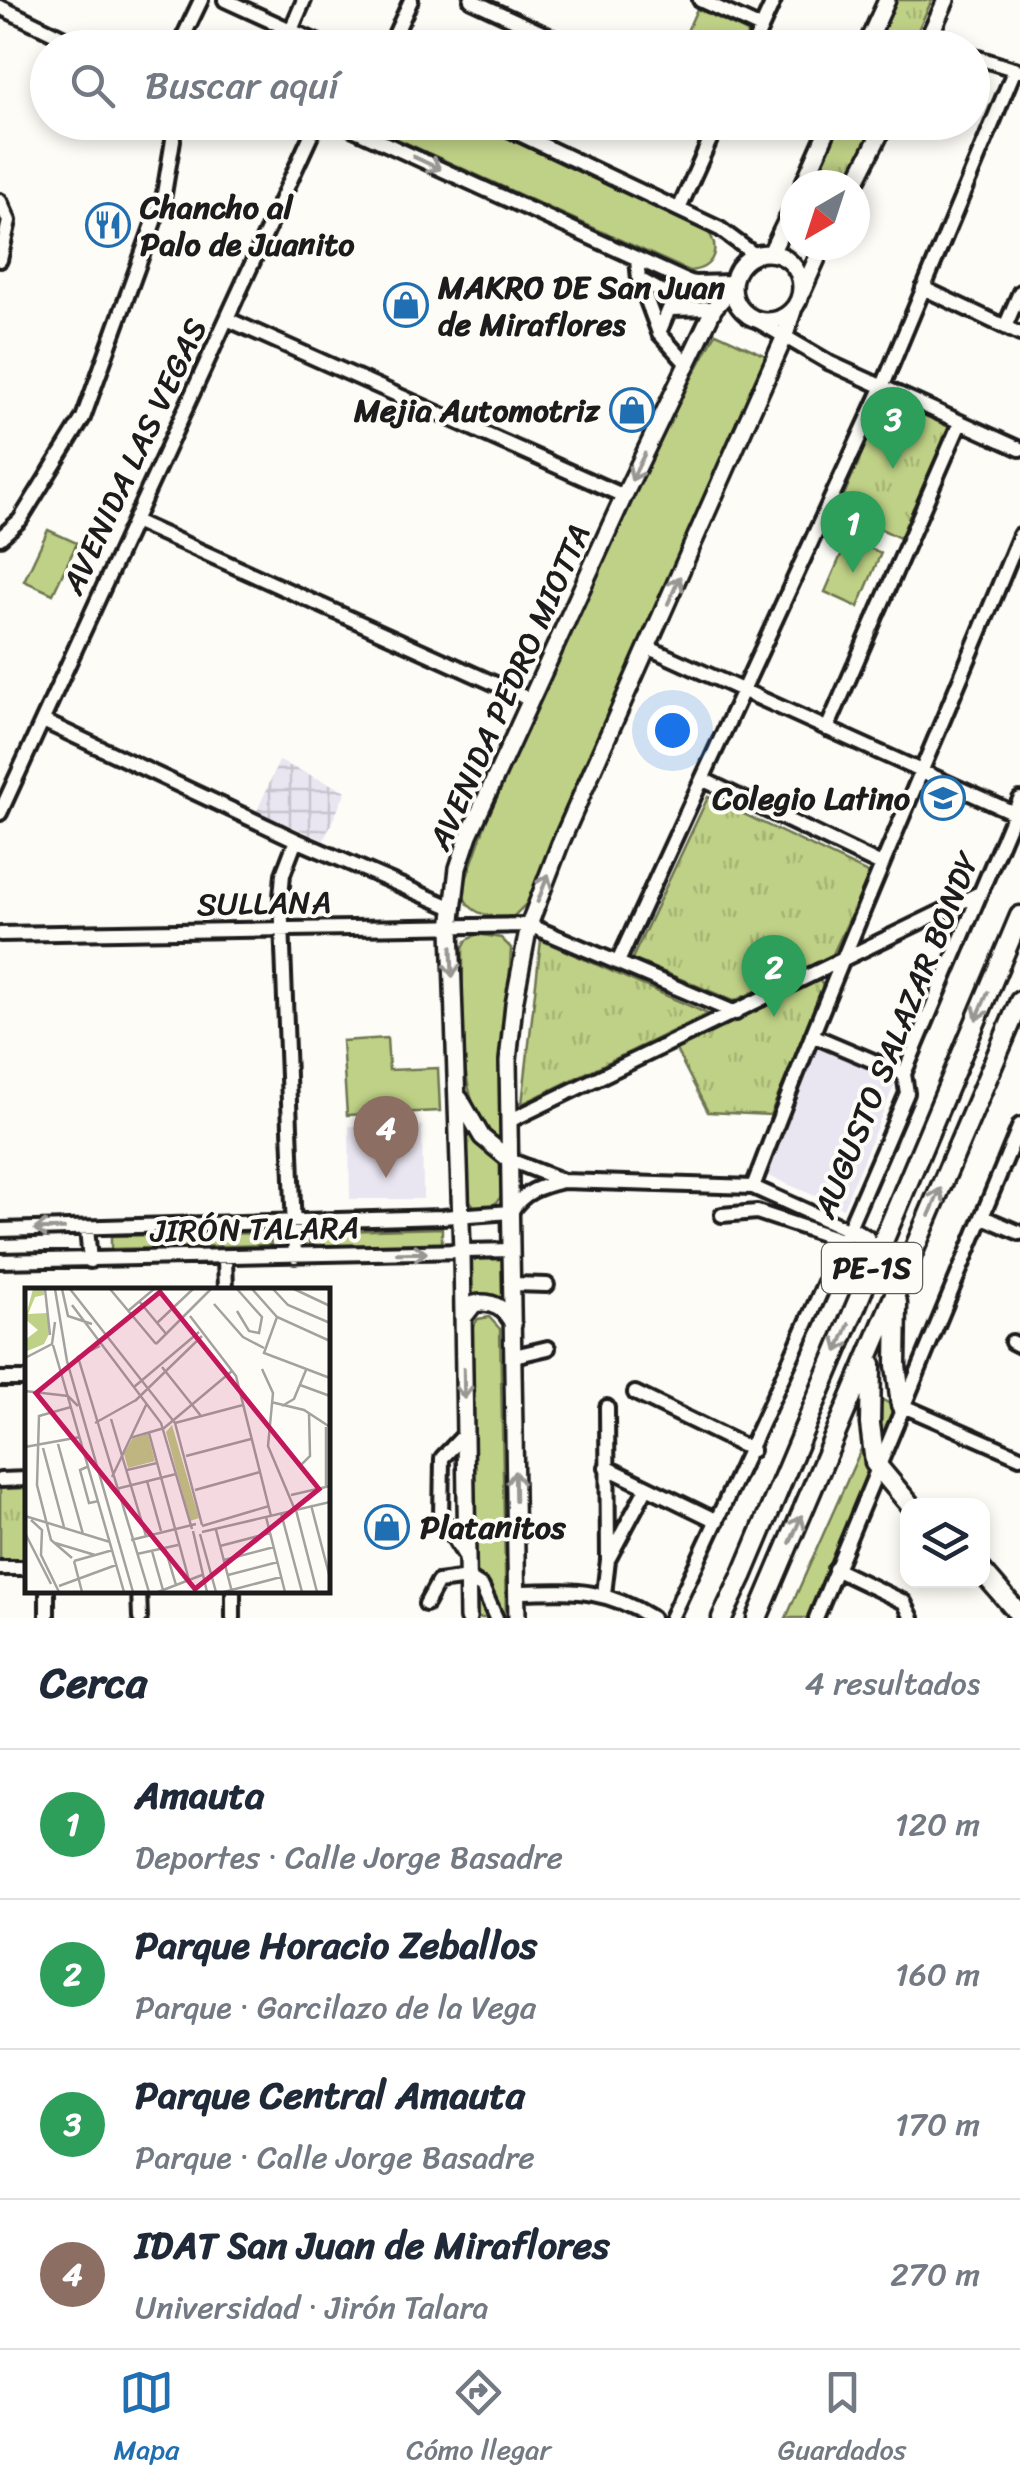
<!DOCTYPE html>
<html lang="es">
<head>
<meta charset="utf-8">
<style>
	:root { --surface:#fff; --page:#f2f2f3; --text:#1f2937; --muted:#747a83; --line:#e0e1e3; --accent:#1f6fb2 }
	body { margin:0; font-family:Sriracha,sans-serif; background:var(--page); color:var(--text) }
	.controls { position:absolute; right:30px; bottom:30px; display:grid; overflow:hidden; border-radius:20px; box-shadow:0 5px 15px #0003 }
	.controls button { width:90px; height:90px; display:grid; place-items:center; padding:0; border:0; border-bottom:2px solid var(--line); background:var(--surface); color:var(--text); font:50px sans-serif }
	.compass { position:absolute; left:780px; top:170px; width:90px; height:90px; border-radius:50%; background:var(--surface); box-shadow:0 5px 15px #0003; rotate:219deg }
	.you { position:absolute; left:672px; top:730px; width:35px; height:35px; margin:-25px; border:8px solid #fff; border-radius:50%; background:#1a73e8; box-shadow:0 0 0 15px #1a73e833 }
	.badge { display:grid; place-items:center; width:65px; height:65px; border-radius:50%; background:var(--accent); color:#fff; font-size:32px; font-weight:700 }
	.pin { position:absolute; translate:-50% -82px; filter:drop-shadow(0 2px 5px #0008) }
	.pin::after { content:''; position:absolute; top:52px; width:35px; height:30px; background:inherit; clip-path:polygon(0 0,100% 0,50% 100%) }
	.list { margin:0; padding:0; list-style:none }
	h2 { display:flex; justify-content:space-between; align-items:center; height:130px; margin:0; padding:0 40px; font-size:42px }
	h2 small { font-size:32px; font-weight:400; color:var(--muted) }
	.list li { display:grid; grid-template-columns:65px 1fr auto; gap:30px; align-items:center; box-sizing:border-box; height:150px; padding:0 40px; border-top:2px solid var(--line) }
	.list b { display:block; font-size:38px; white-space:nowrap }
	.list p { margin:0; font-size:32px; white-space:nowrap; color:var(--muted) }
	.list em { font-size:32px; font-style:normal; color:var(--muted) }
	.icon { flex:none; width:55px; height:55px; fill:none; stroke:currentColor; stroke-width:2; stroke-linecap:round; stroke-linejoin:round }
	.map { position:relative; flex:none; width:1020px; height:1618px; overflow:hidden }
	.search { position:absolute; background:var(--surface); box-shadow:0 5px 15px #0003; left:30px; right:30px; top:30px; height:110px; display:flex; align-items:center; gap:25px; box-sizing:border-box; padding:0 35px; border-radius:55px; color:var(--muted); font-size:38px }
	.sheet { height:730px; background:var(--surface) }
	nav { display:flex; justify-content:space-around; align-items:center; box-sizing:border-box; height:140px; border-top:2px solid var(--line); background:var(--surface); font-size:28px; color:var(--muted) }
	nav a { display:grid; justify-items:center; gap:5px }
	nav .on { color:var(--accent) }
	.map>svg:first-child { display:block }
</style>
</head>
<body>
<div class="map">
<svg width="1020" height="1618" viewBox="0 0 1020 1618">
	<defs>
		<pattern id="industrial-grid" width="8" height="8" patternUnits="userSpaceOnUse" patternTransform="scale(2.5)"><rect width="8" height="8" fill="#e9e5f1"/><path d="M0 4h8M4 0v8" fill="none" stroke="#c7c4ce"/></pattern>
		<pattern id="park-tufts" width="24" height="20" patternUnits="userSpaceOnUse" patternTransform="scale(2.5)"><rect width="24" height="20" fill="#bfd186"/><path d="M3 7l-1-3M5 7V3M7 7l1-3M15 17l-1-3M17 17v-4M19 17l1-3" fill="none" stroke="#a4b373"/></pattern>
	</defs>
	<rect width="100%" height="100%" fill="#fdfcf7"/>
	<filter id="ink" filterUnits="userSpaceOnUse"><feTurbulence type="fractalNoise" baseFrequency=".01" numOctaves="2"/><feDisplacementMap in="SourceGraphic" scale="20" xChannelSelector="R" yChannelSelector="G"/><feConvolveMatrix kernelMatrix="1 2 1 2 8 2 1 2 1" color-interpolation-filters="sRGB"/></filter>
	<g filter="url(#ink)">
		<!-- built -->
		<path fill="#e9e5f1" d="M817,1048L896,1081L843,1208L764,1174Z
			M349,1126H422L423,1199H350Z"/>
		<!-- industrial -->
		<path fill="url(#industrial-grid)" d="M279,761L346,791L324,840L257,811Z"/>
		<!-- grass -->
		<path fill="#bfd186" stroke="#6e7651" stroke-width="2.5" d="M362,123H474L706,229C722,248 714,269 689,271Z
			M716,333L771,358L562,817L531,899L514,916C492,918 468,916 462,891L491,808L532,711L643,469Z
			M48,530L77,543L53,594L24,581Z
			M848,539L881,553L858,607L825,592Z
			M477,934L501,938L511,948L501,1139C451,1115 464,997 463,949L466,941Z
			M387,1038L389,1070L438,1068L440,1111L347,1115L342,1041Z
			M466,1129L482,1149L503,1165L505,1192L492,1207L474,1206L467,1197Z
			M442,1228V1243L309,1247V1232Z
			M270,1233L271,1245L111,1249V1236Z
			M469,1256H505V1307L471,1303Z
			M489,1317L500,1329L506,1618H477L471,1329L478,1319Z
			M883,1400L895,1407L809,1618H786Z"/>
		<!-- park -->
		<path fill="url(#park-tufts)" stroke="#6e7651" stroke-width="2.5" d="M897,0H932L910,47H875Z
			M697,9L748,32L742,47H680Z
			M841,123H876L848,185H813Z
			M885,399H890L949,427L900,538L838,509Z
			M708,797L870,874L832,956L734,1001L632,959Z
			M541,940L708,1014L522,1104Z
			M818,978L824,987L770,1115L708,1112L675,1048Z
			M0,1484H27V1561L0,1562Z"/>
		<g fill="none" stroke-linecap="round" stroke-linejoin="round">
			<!-- minor casing -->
			<g stroke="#1c1c1c" stroke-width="20">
				<path id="minor" d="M225,0L330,48
					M471,0L575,48
					M700,0L761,28
					M0,7L85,48
					M291,30L304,0
					M927,41L947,48
					M178,48L201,0
					M389,48L411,0
					M752,48L774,0
					M972,56L1020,71
					M338,122L684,280L694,283L733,282
					M494,122L720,229L755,255
					M0,201L9,221L0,260
					M679,209L718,122
					M637,260L639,279L659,333L687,364
					M639,279L664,293L684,280
					M923,288L1020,334
					M227,319L624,496
					M758,321L830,363L1020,449
					M1005,327L1020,292
					M659,333L669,309L714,308
					M134,521L531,700
					M0,538L20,520L83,418L164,194L173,140L171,122
					M649,648L1014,813
					M43,721L296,840L451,907
					M827,729L960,423
					M702,779L881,865
					M0,813L317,122
					M0,934L529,925L736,1013
					M618,962L882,388L1015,69
					M812,1035L904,1074
					M509,1121L980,893
					M510,1160L561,1180
					M753,1187C836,967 931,752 1020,535
					M722,1215L757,1212L844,1241
					M983,1217L1020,1233
					M87,1228L90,1261
					M0,1230L442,1217L511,1212C522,1192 541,1186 563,1181L753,1187L849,1230
					M295,1256L281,897L283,874L296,840
					M225,1258L226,1290
					M0,1261L512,1250
					M513,1284L547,1285
					M1012,1342L1020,1346
					M514,1356L548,1348
					M0,1379H28
					M635,1393L752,1450
					M901,1405L1020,1457
					M465,1434L442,1458L441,1517L468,1561
					M606,1467L717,1521
					M0,1480L28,1479
					M609,1558L647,1487
					M0,1568H28
					M835,1569L904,1602L912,1618
					M47,1590V1618
					M139,1590L140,1618
					M233,1590V1618
					M517,1592C572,1591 603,1587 652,1618
					M604,1594L608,1560L607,1407
					M426,1604L438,1582L468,1578L482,1587L496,1618
					M671,1618C753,1444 832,1270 907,1093L904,1074L1020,799
					M816,1618L1020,1125"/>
			</g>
			<!-- major casing -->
			<g stroke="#1c1c1c" stroke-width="22">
				<path id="major" d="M865,48L887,0
					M924,48L946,0
					M803,185L831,122
					M854,185L886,122
					M733 287a34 34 0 1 1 68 0a34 34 0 1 1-68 0Z
					M771,253L795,203
					M802,292L823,245
					M460,1099L482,1137L510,1160
					M463,1318L474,1304C492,1300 507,1309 513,1325
					M468,1618L462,1252L451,928L458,868L469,835L624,496L714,308L732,288
					M517,1618L508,1061L514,1004L529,925L560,844L784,338L793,311"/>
			</g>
			<!-- highway casing -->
			<g stroke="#1c1c1c" stroke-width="25">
				<path id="highway" d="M849,1230L865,1239L874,1264
					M897,1303L896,1365L901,1405
					M871,1365L870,1424L875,1463L911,1506
					M982,1571L1020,1615
					M722,1618L743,1574L1020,916
					M757,1618L1020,1001"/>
			</g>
			<!-- minor -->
			<use href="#minor" stroke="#fdfcf7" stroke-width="12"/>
			<!-- major -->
			<use href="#major" stroke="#fdfcf7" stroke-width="15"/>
			<!-- highway -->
			<use href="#highway" stroke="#fdfcf7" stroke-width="18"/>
		</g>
		<!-- one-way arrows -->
		<defs><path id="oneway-shaft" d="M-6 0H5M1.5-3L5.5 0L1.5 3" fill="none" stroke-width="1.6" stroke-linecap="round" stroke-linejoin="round" transform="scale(2.5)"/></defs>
		<g stroke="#989794">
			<use href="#oneway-shaft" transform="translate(427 163) rotate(25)"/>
			<use href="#oneway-shaft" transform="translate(638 467) rotate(116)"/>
			<use href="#oneway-shaft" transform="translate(674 590) rotate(-66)"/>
			<use href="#oneway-shaft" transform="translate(543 888) rotate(-69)"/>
			<use href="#oneway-shaft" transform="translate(452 962) rotate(88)"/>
			<use href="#oneway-shaft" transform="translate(982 1006) rotate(113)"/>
			<use href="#oneway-shaft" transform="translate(935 1202) rotate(-67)"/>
			<use href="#oneway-shaft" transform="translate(49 1229) rotate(179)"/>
			<use href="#oneway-shaft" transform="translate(412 1253) rotate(-1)"/>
			<use href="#oneway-shaft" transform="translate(843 1338) rotate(113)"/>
			<use href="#oneway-shaft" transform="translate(464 1384) rotate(89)"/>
			<use href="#oneway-shaft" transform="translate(515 1486) rotate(-91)"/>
			<use href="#oneway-shaft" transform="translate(796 1529) rotate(-67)"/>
		</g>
	</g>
	<!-- icons -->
	<defs>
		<g id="restaurant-ring" transform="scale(2.25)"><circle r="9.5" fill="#fdfcf7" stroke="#1f6fb2" stroke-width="1.5"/><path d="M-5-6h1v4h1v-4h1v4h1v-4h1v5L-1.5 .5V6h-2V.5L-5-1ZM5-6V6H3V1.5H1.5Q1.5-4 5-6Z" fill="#1f6fb2"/></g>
		<g id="shop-ring" transform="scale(2.25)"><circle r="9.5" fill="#fdfcf7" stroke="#1f6fb2" stroke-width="1.5"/><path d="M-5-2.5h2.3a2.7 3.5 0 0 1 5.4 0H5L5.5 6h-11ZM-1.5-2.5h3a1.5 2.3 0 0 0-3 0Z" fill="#1f6fb2"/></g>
		<g id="university-ring" transform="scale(2.25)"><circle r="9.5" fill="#fdfcf7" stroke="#1f6fb2" stroke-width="1.5"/><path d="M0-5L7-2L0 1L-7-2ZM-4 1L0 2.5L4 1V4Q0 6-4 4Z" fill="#1f6fb2"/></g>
	</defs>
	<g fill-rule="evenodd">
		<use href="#restaurant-ring" x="108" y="225"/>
		<use href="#shop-ring" x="406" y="305"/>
		<use href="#shop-ring" x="632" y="410"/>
		<use href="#university-ring" x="943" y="798"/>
		<use href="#shop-ring" x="387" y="1527"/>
	</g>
	<g text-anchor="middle" stroke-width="8" stroke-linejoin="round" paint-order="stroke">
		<!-- shield labels -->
		<rect fill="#fdfcf7" stroke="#605f5e" stroke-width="2.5" x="822" y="1243" width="100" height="50" rx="8"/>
		<g font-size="30" font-weight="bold" fill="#1c1c1c">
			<text x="872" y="1278">PE-1S</text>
		</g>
		<!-- poi labels -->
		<g font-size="32" font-weight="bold" fill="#1c1c1c" stroke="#fdfcf7" text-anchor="start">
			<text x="140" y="218">Chancho al<tspan x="140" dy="37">Palo de Juanito</tspan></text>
			<text x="438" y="298">MAKRO DE San Juan<tspan x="438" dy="37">de Miraflores</tspan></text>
			<text x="600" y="421" text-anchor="end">Mejia Automotriz</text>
			<text x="910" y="809" text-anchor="end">Colegio Latino</text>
			<text x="420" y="1538">Platanitos</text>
		</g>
		<!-- street labels -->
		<g font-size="32" fill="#1c1c1c" stroke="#fdfcf7">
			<text transform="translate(134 456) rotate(-65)" y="11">AVENIDA LAS VEGAS</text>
			<text transform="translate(509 687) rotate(-66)" y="11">AVENIDA PEDRO MIOTTA</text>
			<text transform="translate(264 903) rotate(-1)" y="11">SULLANA</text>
			<text transform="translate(896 1035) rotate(-68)" y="11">AUGUSTO SALAZAR BONDY</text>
			<text transform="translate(255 1229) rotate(-1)" y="11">JIRÓN TALARA</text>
		</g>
	</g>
	<!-- overview -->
	<g transform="translate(25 1288)">
		<rect width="305" height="305" fill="#fdfcf7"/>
		<path d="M147,137L174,230L165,233L141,144Z" fill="#bfd186"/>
		<path d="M8,1H19V7L10,9L3,26L22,25L24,46L19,56L0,64V52L13,42L0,31ZM123,146L130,173L103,180L99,166L107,151Z" fill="#bfd186"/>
		<path fill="none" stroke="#a3a29f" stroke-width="2.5" d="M20,1L25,47M30,1L42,73L108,304M37,1L43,28L67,36M45,1L150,135L177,237M85,1L131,56M212,1L237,29L234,45L224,43L212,23M227,1L252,29L305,53M248,1L263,17L305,35M269,1L305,18M114,13L142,47M189,16L218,49L239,60M47,17L136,135L167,241M103,23L129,1M165,28L211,88L246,228M252,29L239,65L305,90M132,35L168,1M131,56L186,1M28,57L99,304M75,58L53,69L124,304M0,70L27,56L30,34M137,79L176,128M237,81L248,105L243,158L270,222M275,97L305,108M109,99L174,44M0,103L43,108L53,118M110,113L177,48M246,114L279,122L305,139M257,118L269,111L281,82M46,119L14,128L12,197L26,252L47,270M86,131L121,248M70,135L111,112M150,135L218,117M124,145L164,292M105,150L139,140L207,83M33,156L58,246M0,159L55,149M18,160L39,239M161,168L226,151M268,169L276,177L285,168L284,125M64,178L55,182L64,215L74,213M102,182L132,175M87,189L122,115M122,193L136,243M301,198V139M91,201L151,186M170,202L235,184M266,207L305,198M286,217L305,290M271,222L292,304M256,225L277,304M0,228L85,254M241,229L260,304M6,232L17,242L16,267L34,304M177,238L244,218M191,242L207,304M168,243L182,304M177,244L305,214M0,245L26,296M175,246L191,304M106,252L171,236M30,255L70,267M195,258L245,245M140,260L151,297M127,263L138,302M112,266L153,257M199,272L249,259M49,273L88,262M49,273L57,304M203,287L253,274M34,298L91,277M133,304L177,287M199,304L256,289"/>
		<path fill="#c2185b" fill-opacity="0.15" stroke="#c2185b" stroke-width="5" d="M135,4L294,201L170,301L11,105Z"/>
		<rect width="305" height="305" fill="none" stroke="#1c1c1c" stroke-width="5"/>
	</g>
</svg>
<div class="controls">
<button><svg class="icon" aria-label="layers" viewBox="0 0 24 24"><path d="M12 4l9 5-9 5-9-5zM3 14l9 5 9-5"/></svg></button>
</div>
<svg class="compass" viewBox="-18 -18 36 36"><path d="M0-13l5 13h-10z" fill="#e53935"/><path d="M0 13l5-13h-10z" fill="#747a83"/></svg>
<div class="you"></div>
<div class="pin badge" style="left:853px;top:573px;background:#2e9e5b">1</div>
<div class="pin badge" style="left:774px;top:1017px;background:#2e9e5b">2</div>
<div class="pin badge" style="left:893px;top:469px;background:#2e9e5b">3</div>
<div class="pin badge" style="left:386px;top:1178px;background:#8d6e63">4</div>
<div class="search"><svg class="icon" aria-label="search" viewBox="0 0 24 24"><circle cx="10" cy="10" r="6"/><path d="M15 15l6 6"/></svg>Buscar aquí</div>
</div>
<section class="sheet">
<h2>Cerca<small>4 resultados</small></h2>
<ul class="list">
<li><span class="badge" style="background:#2e9e5b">1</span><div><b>Amauta</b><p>Deportes · Calle Jorge Basadre</p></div><em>120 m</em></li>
<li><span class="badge" style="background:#2e9e5b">2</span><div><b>Parque Horacio Zeballos</b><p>Parque · Garcilazo de la Vega</p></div><em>160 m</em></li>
<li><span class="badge" style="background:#2e9e5b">3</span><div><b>Parque Central Amauta</b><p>Parque · Calle Jorge Basadre</p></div><em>170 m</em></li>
<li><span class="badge" style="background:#8d6e63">4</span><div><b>IDAT San Juan de Miraflores</b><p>Universidad · Jirón Talara</p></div><em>270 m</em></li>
</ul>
</section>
<nav>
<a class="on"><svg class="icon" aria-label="map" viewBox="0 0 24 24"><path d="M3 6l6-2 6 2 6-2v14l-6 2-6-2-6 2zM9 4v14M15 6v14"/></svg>Mapa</a>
<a><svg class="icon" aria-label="directions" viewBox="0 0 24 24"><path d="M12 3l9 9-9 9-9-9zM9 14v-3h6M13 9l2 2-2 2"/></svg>Cómo llegar</a>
<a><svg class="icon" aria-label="saved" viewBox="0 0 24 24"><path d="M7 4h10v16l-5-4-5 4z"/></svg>Guardados</a>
</nav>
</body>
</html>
